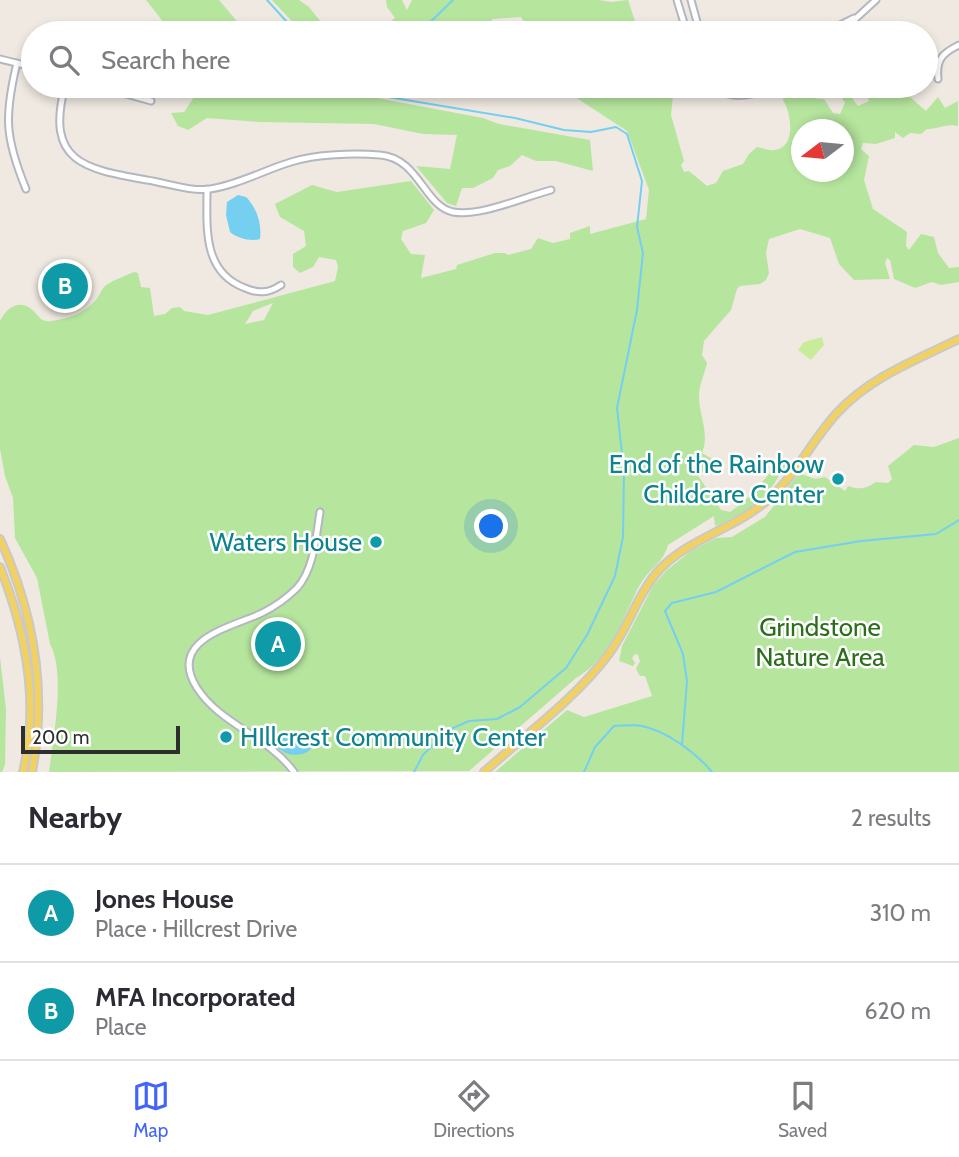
<!DOCTYPE html>
<html lang="en">
<head>
<meta charset="utf-8">
<style>
	:root { --surface:#fff; --page:#f7f7f7; --text:#2b2b33; --muted:#7c7c81; --line:#e1e1e2; --accent:#4264fb }
	body { margin:0; font-family:Cabin,sans-serif; background:var(--page); color:var(--text) }
	.compass { position:absolute; left:791px; top:119px; width:63px; height:63px; border-radius:50%; background:var(--surface); box-shadow:0 4px 10px #0003; rotate:254deg }
	.scale { position:absolute; left:21px; bottom:18px; width:159px; box-sizing:border-box; padding-left:7px; border:4px solid #2e2e2e; border-top:0; font-size:19px; line-height:24px; white-space:nowrap; color:#2e2e2e; -webkit-text-stroke:5px #fff; paint-order:stroke }
	.you { position:absolute; left:492px; top:527px; width:24px; height:24px; margin:-18px; border:5px solid #fff; border-radius:50%; background:#1a73e8; box-shadow:0 0 0 10px #1a73e833 }
	.badge { display:grid; place-items:center; width:46px; height:46px; border-radius:50%; background:var(--accent); color:#fff; font-size:23px; font-weight:700 }
	.pin { position:absolute; translate:-50% -50%; border:4px solid #fff; box-shadow:0 2px 7px #0006 }
	.list { margin:0; padding:0; list-style:none }
	h2 { display:flex; justify-content:space-between; align-items:center; height:91px; margin:0; padding:0 28px; font-size:30px }
	h2 small { font-size:23px; font-weight:400; color:var(--muted) }
	.list li { display:grid; grid-template-columns:46px 1fr auto; gap:21px; align-items:center; box-sizing:border-box; height:98px; padding:0 28px; border-top:2px solid var(--line) }
	.list b { display:block; font-size:26px; white-space:nowrap }
	.list p { margin:0; font-size:23px; white-space:nowrap; color:var(--muted) }
	.list em { font-size:23px; font-style:normal; color:var(--muted) }
	.icon { flex:none; width:38px; height:38px; fill:none; stroke:currentColor; stroke-width:2; stroke-linecap:round; stroke-linejoin:round }
	.map { position:relative; flex:none; width:959px; height:772px; overflow:hidden }
	.search { position:absolute; background:var(--surface); box-shadow:0 4px 10px #0003; left:21px; right:21px; top:21px; height:77px; display:flex; align-items:center; gap:18px; box-sizing:border-box; padding:0 24px; border-radius:38px; color:var(--muted); font-size:26px }
	.sheet { height:287px; background:var(--surface) }
	nav { display:flex; justify-content:space-around; align-items:center; box-sizing:border-box; height:98px; border-top:2px solid var(--line); background:var(--surface); font-size:19px; color:var(--muted) }
	nav a { display:grid; justify-items:center; gap:4px }
	nav .on { color:var(--accent) }
	.map>svg:first-child { display:block }
</style>
</head>
<body>
<div class="map">
<svg width="959" height="772" viewBox="0 0 959 772">
	<rect width="100%" height="100%" fill="#efe9e1"/>
	<!-- green -->
	<path fill="#b6e59e" fill-rule="evenodd" d="M146,0H219L247,33H172Z
		M272,0H299L309,7L325,27L341,33H303Z
		M386,0H402L407,10L412,0H599L611,2L628,0L639,33H531L521,17L493,19L485,28H473L470,33H362L372,25L385,26L395,18L387,7Z
		M160,86H323L345,92L483,118L499,124L590,140L593,171L556,161H536L522,155L510,166L498,170L493,178L473,188H462L456,206L447,203L416,166L450,169L457,135L423,134L374,124L259,122L207,118L188,130L178,126L171,113L184,112L196,94L189,86L171,90Z
		M540,86H674L671,115L684,161L681,165L684,172L689,171L707,186L716,183L723,171L743,164L749,154L757,147C762,148 770,151 775,150C797,147 791,112 783,100L784,86H801C806,97 812,99 824,99L833,113L840,114L845,103L842,98L845,88L853,93V100L858,106L869,101L865,92L868,86H910L902,90L926,111L938,97L945,108L958,101V126C946,123 938,129 927,129L921,134L910,133L903,138L895,132V138L876,144L863,143L861,149L869,156L864,180L873,209L907,232L906,246L909,250L921,234L934,237L938,253L949,268L959,267V282L941,285L932,282L915,288L894,279L890,260L887,258L885,263L890,279L854,280L839,264L830,238L800,229L769,239L766,253L769,273L766,280L760,284L740,286L737,289L731,310L704,341L702,355L707,363C705,373 699,385 699,396C699,415 710,434 702,453L714,460L712,470L708,475L698,469L697,474L721,510L730,512C752,497 767,477 782,456L788,462L768,493L747,510L719,525L715,526L714,516L668,545C664,561 652,567 643,580C637,588 633,600 628,609C617,635 601,664 576,678L469,771L49,772C53,739 66,673 50,644L37,578L15,538L13,498L5,476L0,449V321C5,310 17,299 30,308C38,313 39,323 51,321C68,319 83,314 95,301C100,295 102,287 108,284C116,279 125,276 134,272L138,273L141,287L150,288L154,316L165,314L172,308L180,307L184,311L208,315L335,281L338,267L336,260L319,257L313,267L300,273L293,267V254L306,246L304,231L280,217L275,204L312,185L337,192L411,181L434,210L426,223L403,231L401,239L411,254L425,255L421,278L456,269L457,265L495,253H505L508,255L531,249L538,238L553,243L570,239V233L590,226V234L646,219L649,190L627,131L566,91L560,93L541,88ZM802,130H844V172H802ZM273,303L264,320L245,324L253,311Z
		M959,438V772H495L567,710L584,717L652,696L645,676H640L636,669L640,661L638,655L635,654L632,658L635,663L633,666L619,661L622,646L653,586L666,571L691,551L716,538L732,537L765,517L799,473L815,479L825,477L845,491L848,486C859,490 866,489 876,482L888,483L892,479L888,466L914,445L934,447Z
		M0,657L6,709L5,765L2,772H0Z"/>
	<!-- pitch -->
	<path fill="#c9ec9a" d="M822,337L824,345L811,360L798,350L804,342Z"/>
	<!-- water -->
	<path fill="#75cff0" d="M238,195L246,197C257,208 262,224 260,239C251,242 237,238 230,232L226,215L227,202Z
		M272,730L285,738L310,735L314,739C315,752 301,757 288,754C281,751 274,745 268,740L267,735Z"/>
	<g fill="none" stroke-linecap="round" stroke-linejoin="round">
		<!-- stream -->
		<path stroke="#75cff0" stroke-width="2" d="M267,0L297,33
			M419,33L453,0
			M342,86L352,91L515,118L564,130L591,132L616,127L627,134L642,181L637,227L643,253L637,310L617,408L624,472L623,537L615,576L587,635L566,668L520,707L497,719L469,721L446,731L423,755L414,772
			M376,94L380,86
			M682,745L687,681L683,654L665,611L672,603L716,592L795,552L861,541L936,534L959,520
			M584,772L595,747L614,726C623,726 634,724 642,726C667,731 696,753 712,772"/>
		<!-- minor casing -->
		<g stroke="#b4b7c1" stroke-width="9">
			<path id="minor" d="M677,0L687,33
				M691,0L700,33
				M824,33L854,18
				M840,33L876,0
				M0,59L33,67
				M17,63C4,116 5,138 26,189
				M938,79C936,60 942,53 959,45
				M65,86C45,162 84,169 147,180C167,183 191,192 210,189C238,185 264,170 291,162C316,154 354,153 380,155C419,158 424,206 453,212C480,217 524,197 551,190
				M98,86L151,101
				M710,86C729,99 750,98 769,86
				M207,189C207,227 202,272 245,288C259,294 269,293 281,285
				M294,772C268,736 221,725 197,688C166,639 233,627 262,613C274,607 287,598 297,588C314,569 316,537 320,512"/>
		</g>
		<!-- major casing -->
		<g stroke="#c9c9c9" stroke-width="10">
			<path id="major" d="M0,539C34,613 47,692 32,772
				M0,567C26,632 40,702 23,772
				M484,772C524,736 576,698 608,655C628,629 637,594 660,569C691,537 738,528 771,497C797,473 813,439 837,413C870,377 916,360 959,339"/>
		</g>
		<!-- minor -->
		<use href="#minor" stroke="#fff" stroke-width="5"/>
		<!-- major -->
		<use href="#major" stroke="#f2d163" stroke-width="6"/>
	</g>
	<!-- markers -->
	<g fill="#0f9aa8" stroke="#fff" stroke-width="2.5">
		<circle cx="838" cy="479" r="7"/>
		<circle cx="376" cy="542" r="7"/>
		<circle cx="226" cy="737" r="7"/>
	</g>
	<g text-anchor="middle" stroke-width="5" stroke-linejoin="round" paint-order="stroke">
		<!-- culture labels -->
		<g font-size="26" fill="#0d838f" stroke="#fff" text-anchor="end">
			<text x="824" y="473">End of the Rainbow<tspan x="824" dy="30">Childcare Center</tspan></text>
			<text x="362" y="551">Waters House</text>
			<text x="240" y="746" text-anchor="start">HIllcrest Community Center</text>
		</g>
		<!-- park labels -->
		<g font-size="26" fill="#2c6e1b" stroke="#fff">
			<text x="820" y="636">Grindstone<tspan x="820" dy="30">Nature Area</tspan></text>
		</g>
	</g>
</svg>
<svg class="compass" viewBox="-18 -18 36 36"><path d="M0-13l5 13h-10z" fill="#e53935"/><path d="M0 13l5-13h-10z" fill="#7c7c81"/></svg>
<div class="scale">200 m</div>
<div class="you"></div>
<div class="pin badge" style="left:278px;top:644px;background:#0f9aa8">A</div>
<div class="pin badge" style="left:65px;top:286px;background:#0f9aa8">B</div>
<div class="search"><svg class="icon" aria-label="search" viewBox="0 0 24 24"><circle cx="10" cy="10" r="6"/><path d="M15 15l6 6"/></svg>Search here</div>
</div>
<section class="sheet">
<h2>Nearby<small>2 results</small></h2>
<ul class="list">
<li><span class="badge" style="background:#0f9aa8">A</span><div><b>Jones House</b><p>Place · Hillcrest Drive</p></div><em>310 m</em></li>
<li><span class="badge" style="background:#0f9aa8">B</span><div><b>MFA Incorporated</b><p>Place</p></div><em>620 m</em></li>
</ul>
</section>
<nav>
<a class="on"><svg class="icon" aria-label="map" viewBox="0 0 24 24"><path d="M3 6l6-2 6 2 6-2v14l-6 2-6-2-6 2zM9 4v14M15 6v14"/></svg>Map</a>
<a><svg class="icon" aria-label="directions" viewBox="0 0 24 24"><path d="M12 3l9 9-9 9-9-9zM9 14v-3h6M13 9l2 2-2 2"/></svg>Directions</a>
<a><svg class="icon" aria-label="saved" viewBox="0 0 24 24"><path d="M7 4h10v16l-5-4-5 4z"/></svg>Saved</a>
</nav>
</body>
</html>
